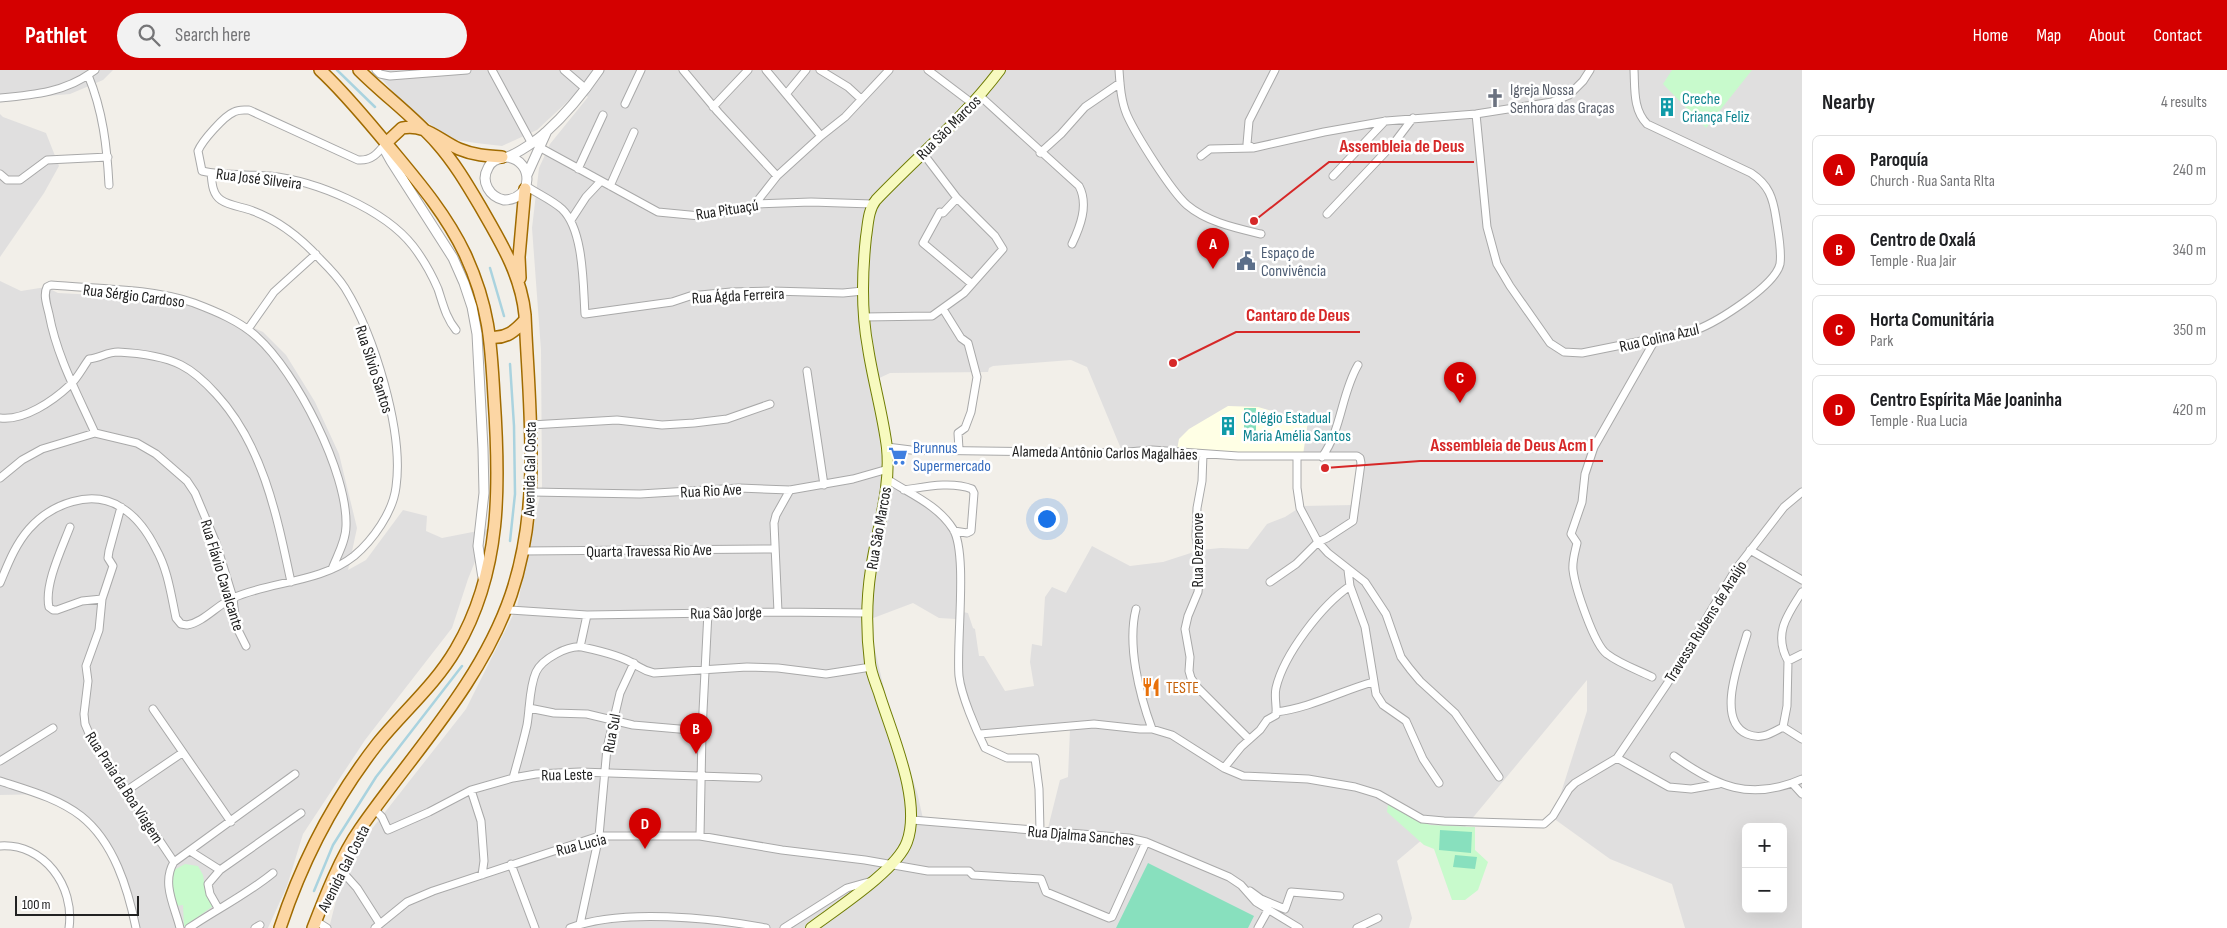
<!DOCTYPE html>
<html lang="en">
<head>
<meta charset="utf-8">
<style>
	:root { --surface:#fff; --page:#f2f2f2; --text:#202124; --muted:#757577; --line:#e0e0e0; --accent:#d40000 }
	body { margin:0; font-family:"Sofia Sans Condensed",sans-serif; background:var(--page); color:var(--text) }
	.controls { position:absolute; right:15px; bottom:15px; display:grid; overflow:hidden; border-radius:8px; box-shadow:0 5px 20px #0002 }
	.controls button { width:45px; height:45px; display:grid; place-items:center; padding:0; border:0; border-bottom:1px solid var(--line); background:var(--surface); color:var(--text); font:25px sans-serif }
	.scale { position:absolute; left:15px; bottom:12px; width:124px; box-sizing:border-box; padding-left:5px; border:2px solid #222; border-top:0; font-size:14px; line-height:18px; white-space:nowrap; color:#222; -webkit-text-stroke:4px #fff; paint-order:stroke }
	.you { position:absolute; left:1046px; top:448px; width:18px; height:18px; margin:-12px; border:4px solid #fff; border-radius:50%; background:#1a73e8; box-shadow:0 0 0 8px #1a73e833 }
	.badge { display:grid; place-items:center; width:32px; height:32px; border-radius:50%; background:var(--accent); color:#fff; font-size:16px; font-weight:700 }
	.pin { position:absolute; translate:-50% -41px; filter:drop-shadow(0 1px 2px #0008) }
	.pin::after { content:''; position:absolute; top:26px; width:18px; height:15px; background:inherit; clip-path:polygon(0 0,100% 0,50% 100%) }
	.list { margin:0; padding:0; list-style:none }
	h2 { display:flex; justify-content:space-between; align-items:center; height:65px; margin:0; padding:0 20px; font-size:21px }
	h2 small { font-size:16px; font-weight:400; color:var(--muted) }
	.list li { display:grid; grid-template-columns:32px 1fr auto; gap:15px; align-items:center; box-sizing:border-box; height:70px; margin:0 10px 10px; padding:0 10px; border:1px solid var(--line); border-radius:8px }
	.list b { display:block; font-size:19px; white-space:nowrap }
	.list p { margin:0; font-size:16px; white-space:nowrap; color:var(--muted) }
	.list em { font-size:16px; font-style:normal; color:var(--muted) }
	.icon { flex:none; width:28px; height:28px; fill:none; stroke:currentColor; stroke-width:2; stroke-linecap:round; stroke-linejoin:round }
	.map { position:relative; flex:none; width:1802px; height:858px; overflow:hidden }
	header { display:flex; align-items:center; gap:30px; box-sizing:border-box; height:70px; padding:0 25px; background:var(--accent); color:#fff }
	header strong { font-size:24px }
	nav { display:flex; gap:28px; margin-inline-start:auto; font-size:18px }
	.search { width:350px; height:45px; background:var(--page); display:flex; align-items:center; gap:12px; box-sizing:border-box; padding:0 18px; border-radius:28px; color:var(--muted); font-size:19px }
	main { display:flex }
	aside { flex:1; background:var(--surface) }
	.map>svg:first-child { display:block }
</style>
</head>
<body>
<header>
<strong>Pathlet</strong>
<div class="search"><svg class="icon" aria-label="search" viewBox="0 0 24 24"><circle cx="10" cy="10" r="6"/><path d="M15 15l6 6"/></svg>Search here</div>
<nav><a>Home</a><a>Map</a><a>About</a><a>Contact</a></nav>
</header>
<main>
<div class="map">
<svg width="1802" height="858" viewBox="0 0 1802 858">
	<rect width="100%" height="100%" fill="#f2efe9"/>
	<!-- residential -->
	<path fill="#e0dfdf" fill-rule="evenodd" d="M0,0H113L103,10L70,24L0,30Z
		M374,0H1802V858H1685L1672,814L1610,789L1553,748L1587,641V610L1461,762L1430,763L1397,791L1412,848L1409,858H329L338,823L360,774L466,639L517,537L542,416L541,280L532,158L539,98L550,74L588,27L580,20L537,60L502,76L476,73L449,69L403,33ZM1071,290L1087,297L1124,386L1152,381L1358,389L1353,435L1302,436L1285,447L1267,454L1248,479L1221,478L1200,480L1163,492L1130,496L1092,476L1066,523L1052,517L1045,527L1042,576L1032,574L1030,592L1034,616L1005,621L984,586H979L975,559L973,558L968,543L963,542L955,467L935,440L883,410L875,310L890,303L988,302L989,298L993,296ZM913,533L939,548L956,549L961,585L962,604L968,631L984,665L1070,659L1068,707L1060,710L1047,762L924,753L917,722L888,636L868,550ZM1746,757H1783V839H1746Z
		M0,44L3,47L46,63L59,96L44,123L0,187Z
		M0,211L21,221L46,217L58,223L193,230L263,262L286,285L315,332L339,384L357,458L348,500L366,490L403,440L427,446L426,461L442,468L488,459L468,509L452,558L365,670L303,764L287,816L268,858H134L126,806L108,770L90,749L47,724L0,725Z"/>
	<!-- education -->
	<path fill="#ffffe5" d="M1228,336L1258,337L1308,351L1303,385H1258L1177,380L1179,369L1189,359Z"/>
	<!-- park -->
	<path fill="#c8facc" d="M1672,0H1752L1706,58L1663,14Z
		M1388,734L1430,755L1475,757V780L1488,792L1478,820L1465,830H1452L1434,779L1424,775L1387,742Z
		M185,794L198,796L203,805L206,824L213,836L184,857L183,835L176,836L172,820L174,800Z"/>
	<!-- pitch -->
	<path fill="#88e0be" d="M1244,338H1256V362H1244Z
		M1440,760L1472,762L1471,783L1439,780Z
		M1455,785L1477,787L1475,799L1453,797Z
		M1148,793L1254,846L1248,858H1116Z"/>
	<g fill="none" stroke-linecap="round" stroke-linejoin="round">
		<!-- stream -->
		<path stroke="#aad3df" stroke-width="2.5" d="M337,0L375,37
			M490,198L504,246
			M510,294L514,356L515,424L510,471
			M314,821L333,775L376,707L462,596"/>
		<!-- minor casing -->
		<g stroke="#a9a9a9" stroke-width="9">
			<path id="minor" d="M376,0L380,4L390,6L467,0
				M492,0L531,72
				M564,0L586,19
				M683,0L718,42L777,106
				M766,0L821,66
				M820,0L848,17L861,29
				M928,0L973,34
				M1119,0C1120,15 1121,31 1127,45C1136,65 1171,121 1187,135C1207,152 1236,158 1261,164
				M1275,0L1249,51L1247,74L1253,78L1324,62L1386,51L1476,44L1552,32L1569,25L1583,11L1590,0
				M88,5C103,41 107,77 109,115
				M787,23L806,0
				M980,26L1079,116C1089,135 1080,157 1072,174
				M0,28C34,25 67,22 95,0
				M625,34L641,0
				M713,37L748,0
				M1476,44L1487,157L1497,194L1510,216L1550,273L1564,282L1582,283L1696,260C1717,252 1775,216 1780,194C1782,180 1778,162 1776,148C1773,128 1769,115 1751,103L1647,54C1633,40 1635,19 1634,0
				M386,73C378,83 372,91 358,90L249,40C244,40 239,39 234,42C224,46 202,71 198,81L202,101C223,106 247,104 270,106C316,111 384,139 413,176C423,189 432,205 438,219C443,234 446,248 456,260
				M539,77L658,142L700,146L739,140L755,134L811,132L872,134
				M1040,83L1061,64L1085,37L1120,13
				M1201,86L1210,79L1253,78
				M578,99L603,45
				M0,104L7,110H20L47,90L108,87
				M1333,106L1385,51
				M526,116C538,124 552,130 562,139C584,160 583,215 585,244L672,232L690,226L731,222L772,221L843,223L863,221
				M610,116L634,62
				M957,128L943,143L940,142L923,173L972,214
				M755,134L777,106L821,66L845,47L889,0
				M1327,144L1394,73L1413,48
				M571,150L586,127L601,111
				M943,239L961,268L968,273L977,307L971,342L965,358L958,363L959,379
				M864,247L932,246L964,223L1003,179L995,166L957,128L922,82
				M248,259L274,222L316,184
				M807,301L824,415
				M0,348C24,351 53,331 70,315C77,309 83,297 89,289C100,288 107,282 118,282C138,283 163,286 181,295C195,302 206,313 216,324C263,375 277,446 291,512
				M531,355L617,350L662,355L694,353L727,349L770,334
				M95,363C77,323 57,287 49,244C47,235 43,225 47,217L51,215C96,219 151,218 194,233C215,241 240,251 257,267C296,302 348,403 346,456C346,471 337,486 332,499
				M887,377L911,380L1116,383L1152,380L1238,386H1357L1360,388L1361,393L1353,451L1327,468L1318,472L1296,494L1270,512
				M1203,384L1202,411L1197,438L1196,466L1200,502L1198,522L1188,546L1185,559L1190,587L1189,601L1191,608L1198,618L1249,669
				M1297,387V418L1300,438L1318,472L1328,483L1365,512L1386,544L1401,587L1410,599L1420,611L1455,643L1499,707
				M1322,387C1342,359 1341,324 1358,295
				M0,408L22,390L42,379L95,363L137,373L156,384L187,411L195,423L216,473L233,528L236,556L246,576
				M887,409C910,424 938,435 953,459C968,483 956,573 959,606C961,625 976,660 985,678L1007,688H1035L1039,719L1040,761
				M904,420C925,417 951,411 972,419L974,423L971,461L967,463L954,461
				M532,422L640,424L739,418L790,420L853,409L888,399
				M121,437L109,481L108,488L113,496L102,529L99,560L86,596L88,611L84,644L85,654L91,668L174,792
				M70,457C62,478 44,515 49,537L53,540H57L82,531L102,529
				M1750,480L1802,510
				M523,481L775,479
				M0,513C8,494 15,475 29,459C51,434 92,418 122,438C137,447 148,463 156,479C168,500 171,525 176,548L181,554L187,555C204,552 217,535 233,528C271,511 320,513 354,486C373,470 393,442 396,417C404,361 374,265 345,218C338,207 329,198 320,189C301,168 280,151 253,141C243,137 230,136 221,130C212,124 212,112 211,103
				M1350,516L1365,557L1376,624L1383,635L1406,651L1423,689L1439,713
				M1136,539C1127,574 1139,624 1152,659
				M504,542L510,540L587,545L778,542L866,543
				M778,542L774,453L776,445L790,420
				M1747,564C1740,589 1715,650 1747,664C1761,670 1770,664 1783,657L1787,636L1788,591
				M580,577L587,545
				M1788,591C1773,564 1787,545 1802,522
				M1788,591L1802,584
				M1652,607C1638,600 1620,594 1607,584C1594,575 1575,517 1573,500C1572,491 1575,482 1577,473L1571,464L1582,432L1585,404L1594,377L1655,270
				M529,638L554,643L587,644L633,655L702,661
				M153,639L231,752
				M1276,642C1310,638 1341,621 1373,612
				M1783,657L1802,669
				M980,664L1094,654L1140,659H1152L1172,665L1224,698L1243,706L1308,709L1355,717L1378,724L1422,749L1444,751L1544,754L1553,746L1569,719L1575,713L1617,688L1667,614L1736,499L1784,437L1802,422
				M1674,686C1716,716 1750,732 1802,709
				M1617,688L1669,717L1691,719L1719,714
				M0,691L53,658
				M1224,698L1241,677L1260,660L1267,650L1276,645C1277,636 1274,627 1276,618C1284,584 1322,535 1350,516L1348,500
				M513,708C518,690 523,673 527,655C530,638 529,618 536,602C542,589 568,575 582,577C596,580 622,586 634,594C641,598 644,601 654,603L747,597L778,598L826,604L871,597
				M0,711C27,720 58,728 81,746C114,772 128,819 136,858
				M1792,713L1802,724
				M471,720L481,751L484,791L482,805
				M126,721L182,683
				M374,739L382,747L388,760L429,742L471,720L513,708L536,704L580,702L758,708
				M912,750L1129,768L1146,772L1229,807L1241,815L1256,832L1299,858
				M700,766L702,661L708,542
				M0,776C44,773 75,816 69,858
				M190,781L220,800L208,814L210,824L218,838
				M511,794L535,858
				M339,798L357,818L380,854
				M220,800L301,743
				M1250,821L1261,829L1285,839L1291,822L1340,826
				M316,851L327,858
				M580,854L599,766L607,678L620,623L634,593
				M180,858C175,837 161,813 174,792L295,704
				M189,858C217,839 246,825 273,803
				M255,858L260,855
				M375,858L407,832L433,821L599,766H700L782,780L865,790L928,801H969L973,805L1041,809L1046,822L1109,848L1112,847L1146,772
				M570,858C621,838 713,848 766,858
				M784,858L847,818L872,811
				M1258,858L1268,840
				M1357,858L1378,848"/>
		</g>
		<!-- tertiary casing -->
		<g stroke="#a9a9a9" stroke-width="11">
			<path id="tertiary" d="M386,73V82L391,91L453,188L464,213L472,237L477,264L483,379L484,423L478,476L483,508
				M507,87C535,91 533,130 504,130C490,127 480,112 488,98C492,89 499,89 507,87C517,84 539,69 546,62C566,44 584,22 599,0
				M527,105L546,63"/>
		</g>
		<!-- secondary casing -->
		<g stroke="#707d05" stroke-width="12">
			<path id="secondary" d="M811,858C836,839 897,800 907,772C922,731 892,665 879,623C876,614 871,603 870,593C866,561 866,531 871,499C877,459 891,419 887,378C883,345 873,311 868,278C861,241 862,204 866,167C868,155 868,140 876,130C917,87 964,48 1000,0"/>
		</g>
		<!-- primary casing -->
		<g stroke="#a06b00" stroke-width="14">
			<path id="primary" d="M386,73L402,58C425,53 440,71 459,79C473,85 487,86 502,87
				M520,208L519,187L525,119
				M491,267C506,269 515,261 525,250
				M280,858C302,791 335,728 378,673C404,641 435,615 456,579C502,501 500,414 494,327C491,271 489,236 465,184C445,142 415,108 386,73C365,48 344,22 320,0
				M313,858C325,827 341,786 360,759C412,684 481,613 511,525C542,434 529,339 525,245C521,204 500,171 480,136C467,114 454,92 437,73C413,46 384,25 359,0"/>
		</g>
		<!-- minor -->
		<use href="#minor" stroke="#fff" stroke-width="7"/>
		<!-- tertiary -->
		<use href="#tertiary" stroke="#fff" stroke-width="9"/>
		<!-- secondary -->
		<use href="#secondary" stroke="#f7fabf" stroke-width="10"/>
		<!-- primary -->
		<use href="#primary" stroke="#fcd6a4" stroke-width="11"/>
	</g>
	<!-- icons -->
	<defs>
		<g id="church-bare" transform="scale(1.5)"><path d="M-1.2-6h2.4v3.5h3.3v2.4h-3.3V6h-2.4V-.1h-3.3v-2.4h3.3Z" fill="#6b7280" stroke="#fff" stroke-width="2.5" paint-order="stroke"/></g>
		<g id="building-bare" transform="scale(1.5)"><path d="M-4-6H4V6H1V3H-1V6H-4ZM-2.5-4.3h1.7v1.8h-1.7ZM.8-4.3h1.7v1.8H.8ZM-2.5-1h1.7V.8h-1.7ZM.8-1h1.7V.8H.8Z" fill="#0f9aa8" stroke="#fff" stroke-width="2.5" paint-order="stroke"/></g>
		<g id="civic-bare" transform="scale(1.5)"><path d="M-.6-6.5H3V-4.5H.6V-3L4-1V1h2V6H-6V1h2V-1L-.6-3ZM-1.2 2.5V6h2.4V2.5Z" fill="#5c6f8a" stroke="#fff" stroke-width="2.5" paint-order="stroke"/></g>
		<g id="supermarket-bare" transform="scale(1.5)"><path d="M-6-5.5h2.5l.6 2H6L4.5 2H-2.5L-4.4-4H-6ZM-1.5 3.2a1.3 1.3 0 1 0 .1 0ZM3 3.2a1.3 1.3 0 1 0 .1 0Z" fill="#3f7fe0" stroke="#fff" stroke-width="2.5" paint-order="stroke"/></g>
		<g id="restaurant-bare" transform="scale(1.5)"><path d="M-5-6h1v4h1v-4h1v4h1v-4h1v5L-1.5 .5V6h-2V.5L-5-1ZM5-6V6H3V1.5H1.5Q1.5-4 5-6Z" fill="#e8710a" stroke="#fff" stroke-width="2.5" paint-order="stroke"/></g>
	</defs>
	<g fill-rule="evenodd">
		<use href="#church-bare" x="1495" y="28"/>
		<use href="#building-bare" x="1667" y="37"/>
		<use href="#civic-bare" x="1246" y="191"/>
		<use href="#building-bare" x="1228" y="356"/>
		<use href="#supermarket-bare" x="898" y="386"/>
		<use href="#restaurant-bare" x="1151" y="617"/>
	</g>
	<g text-anchor="middle" stroke-width="5" stroke-linejoin="round" paint-order="stroke">
		<!-- worship labels -->
		<g font-size="16" fill="#5b616d" stroke="#fff" text-anchor="start">
			<text x="1510" y="25">Igreja Nossa<tspan x="1510" dy="18">Senhora das Graças</tspan></text>
		</g>
		<!-- culture labels -->
		<g font-size="16" fill="#0d838f" stroke="#fff" text-anchor="start">
			<text x="1682" y="34">Creche<tspan x="1682" dy="18">Criança Feliz</tspan></text>
			<text x="1243" y="353">Colégio Estadual<tspan x="1243" dy="18">Maria Amélia Santos</tspan></text>
		</g>
		<!-- street labels -->
		<g font-size="16" fill="#222" stroke="#fff">
			<text transform="translate(948 57) rotate(-45)" y="6">Rua São Marcos</text>
			<text transform="translate(259 108) rotate(7)" y="6">Rua José Silveira</text>
			<text transform="translate(727 139) rotate(-9)" y="6">Rua Pituaçú</text>
			<text transform="translate(134 225) rotate(7)" y="6">Rua Sérgio Cardoso</text>
			<text transform="translate(738 225) rotate(-3)" y="6">Rua Ágda Ferreira</text>
			<text transform="translate(1659 267) rotate(-13)" y="6">Rua Colina Azul</text>
			<text transform="translate(375 299) rotate(72)" y="6">Rua Silvio Santos</text>
			<text transform="translate(1105 382) rotate(1)" y="6">Alameda Antônio Carlos Magalhães</text>
			<text transform="translate(529 399) rotate(-89)" y="6">Avenida Gal Costa</text>
			<text transform="translate(711 420) rotate(-3)" y="6">Rua Rio Ave</text>
			<text transform="translate(878 458) rotate(-80)" y="6">Rua São Marcos</text>
			<text transform="translate(649 480) rotate(-1)" y="6">Quarta Travessa Rio Ave</text>
			<text transform="translate(1197 480) rotate(-90)" y="6">Rua Dezenove</text>
			<text transform="translate(223 505) rotate(73)" y="6">Rua Flávio Cavalcante</text>
			<text transform="translate(726 542) rotate(-1)" y="6">Rua São Jorge</text>
			<text transform="translate(1705 551) rotate(-58)" y="6">Travessa Rubens de Araújo</text>
			<text transform="translate(611 663) rotate(-79)" y="6">Rua Sul</text>
			<text transform="translate(567 704) rotate(-1)" y="6">Rua Leste</text>
			<text transform="translate(125 717) rotate(57)" y="6">Rua Praia da Boa Viagem</text>
			<text transform="translate(1081 765) rotate(5)" y="6">Rua Djalma Sanches</text>
			<text transform="translate(581 774) rotate(-14)" y="6">Rua Lucia</text>
			<text transform="translate(343 798) rotate(-63)" y="6">Avenida Gal Costa</text>
		</g>
		<!-- service labels -->
		<g font-size="16" fill="#4e5e75" stroke="#fff" text-anchor="start">
			<text x="1261" y="188">Espaço de<tspan x="1261" dy="18">Convivência</tspan></text>
		</g>
		<!-- shop labels -->
		<g font-size="16" fill="#366cbe" stroke="#fff" text-anchor="start">
			<text x="913" y="383">Brunnus<tspan x="913" dy="18">Supermercado</tspan></text>
		</g>
		<!-- food labels -->
		<g font-size="16" fill="#c56008" stroke="#fff" text-anchor="start">
			<text x="1166" y="623">TESTE</text>
		</g>
	</g>
	<!-- callouts -->
	<path fill="none" stroke="#d62828" stroke-width="2" d="M1254 151L1329 92H1474M1173 293L1236 262H1360M1325 398L1420 391H1603"/>
	<g fill="#d62828" stroke="#fff" stroke-width="2">
		<circle cx="1254" cy="151" r="5"/>
		<circle cx="1173" cy="293" r="5"/>
		<circle cx="1325" cy="398" r="5"/>
	</g>
	<g font-size="18" text-anchor="middle" font-weight="bold" fill="#d62828" stroke="#fff" stroke-width="5" stroke-linejoin="round" paint-order="stroke">
		<text x="1402" y="82">Assembleia de Deus</text>
		<text x="1298" y="251">Cantaro de Deus</text>
		<text x="1512" y="381">Assembleia de Deus Acm I</text>
	</g>
</svg>
<div class="controls">
<button>+</button>
<button>−</button>
</div>
<div class="scale">100 m</div>
<div class="you"></div>
<div class="pin badge" style="left:1213px;top:199px">A</div>
<div class="pin badge" style="left:696px;top:684px">B</div>
<div class="pin badge" style="left:1460px;top:333px">C</div>
<div class="pin badge" style="left:645px;top:779px">D</div>
</div>
<aside>
<h2>Nearby<small>4 results</small></h2>
<ul class="list">
<li><span class="badge">A</span><div><b>Paroquía</b><p>Church · Rua Santa RIta</p></div><em>240 m</em></li>
<li><span class="badge">B</span><div><b>Centro de Oxalá</b><p>Temple · Rua Jair</p></div><em>340 m</em></li>
<li><span class="badge">C</span><div><b>Horta Comunitária</b><p>Park</p></div><em>350 m</em></li>
<li><span class="badge">D</span><div><b>Centro Espírita Mãe Joaninha</b><p>Temple · Rua Lucia</p></div><em>420 m</em></li>
</ul>
</aside>
</main>
</body>
</html>
